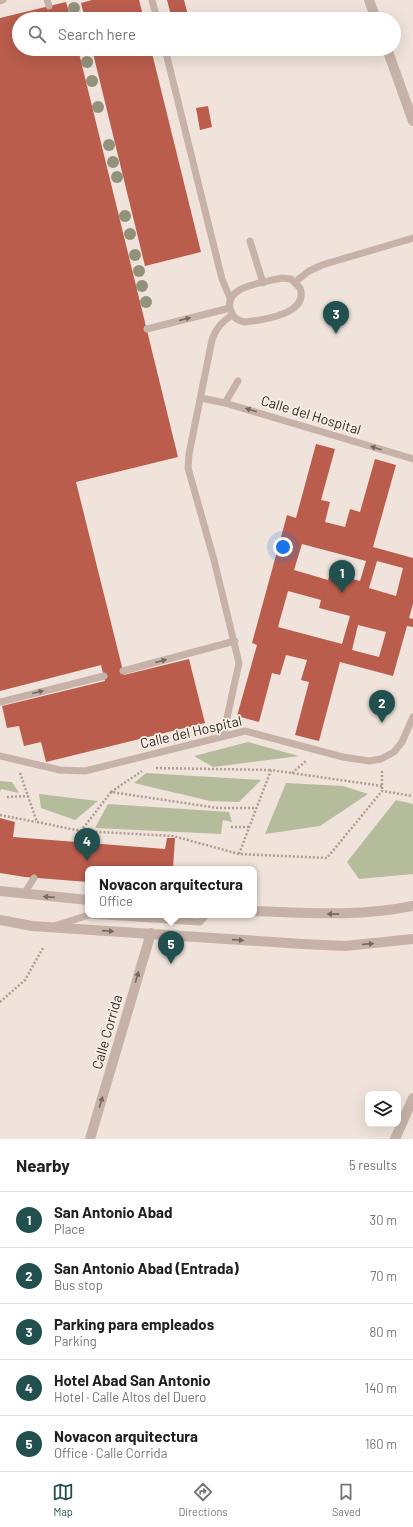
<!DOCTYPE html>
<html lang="en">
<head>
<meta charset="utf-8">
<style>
	:root { --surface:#fff; --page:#f2f2f2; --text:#202124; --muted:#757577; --line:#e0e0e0; --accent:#21504f }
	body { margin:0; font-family:Barlow,sans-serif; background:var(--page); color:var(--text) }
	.controls { position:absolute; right:12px; bottom:12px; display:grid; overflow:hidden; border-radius:8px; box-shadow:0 4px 16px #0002 }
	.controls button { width:36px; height:36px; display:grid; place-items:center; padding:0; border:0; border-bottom:1px solid var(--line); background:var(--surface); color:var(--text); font:20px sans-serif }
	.you { position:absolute; left:283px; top:547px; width:14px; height:14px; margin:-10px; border:3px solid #fff; border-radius:50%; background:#1a73e8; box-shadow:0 0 0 6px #1a73e833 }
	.badge { display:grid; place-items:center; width:26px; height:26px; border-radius:50%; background:var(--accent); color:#fff; font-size:13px; font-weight:700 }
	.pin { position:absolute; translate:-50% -33px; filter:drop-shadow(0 1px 2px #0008) }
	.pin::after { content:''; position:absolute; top:21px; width:14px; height:12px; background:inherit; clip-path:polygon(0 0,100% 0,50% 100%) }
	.popup { position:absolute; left:85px; top:866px; width:172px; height:52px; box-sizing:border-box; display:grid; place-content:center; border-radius:8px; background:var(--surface); filter:drop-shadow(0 1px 3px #0005); font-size:13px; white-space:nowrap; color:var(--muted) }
	.popup b { font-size:15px; color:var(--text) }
	.popup::after { content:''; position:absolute; left:50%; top:100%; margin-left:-8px; border:8px solid transparent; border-top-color:var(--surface) }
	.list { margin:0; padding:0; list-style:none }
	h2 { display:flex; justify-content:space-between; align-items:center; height:52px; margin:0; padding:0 16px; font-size:17px }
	h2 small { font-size:13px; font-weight:400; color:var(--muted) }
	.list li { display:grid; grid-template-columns:26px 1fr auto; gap:12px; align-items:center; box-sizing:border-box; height:56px; padding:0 16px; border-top:1px solid var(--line) }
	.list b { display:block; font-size:15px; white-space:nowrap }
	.list p { margin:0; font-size:13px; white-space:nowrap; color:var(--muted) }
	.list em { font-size:13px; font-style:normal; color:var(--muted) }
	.icon { flex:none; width:22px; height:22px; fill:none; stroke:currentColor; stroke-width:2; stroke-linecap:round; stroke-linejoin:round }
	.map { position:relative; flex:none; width:413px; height:1139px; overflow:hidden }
	.search { position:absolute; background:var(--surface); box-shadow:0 4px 16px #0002; left:12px; right:12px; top:12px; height:44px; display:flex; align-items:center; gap:10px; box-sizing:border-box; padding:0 14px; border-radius:22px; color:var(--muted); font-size:15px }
	.sheet { height:332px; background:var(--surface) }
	nav { display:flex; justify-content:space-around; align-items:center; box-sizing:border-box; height:56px; border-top:1px solid var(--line); background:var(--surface); font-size:11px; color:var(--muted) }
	nav a { display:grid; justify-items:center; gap:2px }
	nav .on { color:var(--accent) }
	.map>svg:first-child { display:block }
</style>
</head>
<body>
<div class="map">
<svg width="413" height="1139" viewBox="0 0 413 1139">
	<rect width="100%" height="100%" fill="#efe3db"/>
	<!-- green -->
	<path fill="#b5bc9c" d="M248,742L299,756L213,767L194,756Z
		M146,773L261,780L239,802L210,801L134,783Z
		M0,781L12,782L19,793L1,789L0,792Z
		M286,783L343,786L368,794L320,826L265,834Z
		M39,794L98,801L75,820L41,808Z
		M396,800L413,804V874L359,879L347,862Z
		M108,804L229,812L232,822L223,820L221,834L95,828Z"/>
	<!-- building -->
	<path fill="#ba5d4d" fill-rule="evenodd" d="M92,0H139L144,19H85L81,3Z
		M167,0H184L189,19H172Z
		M66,2L71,19H19V49H78L178,457L76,482L124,675L189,659L205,723L46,762L41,742L24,746L19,726L7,728L2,706L105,681L101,665L0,691V18Z
		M92,49H151L201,252L145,266Z
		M208,106L212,127L200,130L196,108Z
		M316,444L335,449L321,500L330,502L325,522L345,527L350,509L360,512L375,459L396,465L373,547L413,558V604L409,618L413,619V627L407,626L393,676L340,662L319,741L295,735L309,682L301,680L307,660L286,655L280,675L272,673L259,722L237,716L257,645L252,643L287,515L296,518ZM302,544L366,561L360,581L330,573L328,580L294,570ZM377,561L403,568L396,596L369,588ZM288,591L321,600L319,608L350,616L342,644L278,627ZM358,625L386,632L379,657L352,650Z
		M0,818L15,822L13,837L165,849L167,838H175L173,869H88V882L25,877L0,873Z"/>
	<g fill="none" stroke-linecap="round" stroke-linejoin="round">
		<!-- path -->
		<path stroke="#b19c92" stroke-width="2.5" stroke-dasharray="2 2" stroke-linecap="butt" d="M156,768L271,770
			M382,771V791
			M20,773L37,822L81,831
			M292,773L307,760
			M382,786L271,770L239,854L327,858L382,791L413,796
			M111,792L142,771
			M7,797L28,796
			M0,815L36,822
			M231,827H250
			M239,854L173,836L81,831L111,792L218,808H257
			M0,1002L25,980L43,948"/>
		<!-- lane -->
		<path stroke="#c6b2a8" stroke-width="7" d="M47,0L49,6
			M152,0L157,19
			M0,1L3,0
			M165,49L222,279L230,298
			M250,241L263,283
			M282,278L291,279L300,288C309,314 263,320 245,322C239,321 233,318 231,311C221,286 266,282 282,278Z
			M295,282L309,271L322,265L413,238
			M147,329L230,308
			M201,398L225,403L413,459
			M225,403L238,381
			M123,671L235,641
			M0,702L104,676
			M223,736L239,663L214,560L188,468L189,454L212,340C216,328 222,322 232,315
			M0,756L60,770L85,771L245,731L343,757L369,761L381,759L394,752L402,742L413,717
			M24,894L34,878
			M54,926L89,915L200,922L206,915"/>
		<!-- street -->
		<path stroke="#c6b2a8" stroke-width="10" d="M369,0L376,19
			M387,49L413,121
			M0,891L88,900
			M254,911C308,913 359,917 413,906
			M0,920L32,926L303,944L345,946L413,939
			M90,1139L151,933
			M395,1139L413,1098"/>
	</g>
	<!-- trees -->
	<g fill="#92927b">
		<circle cx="74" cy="8" r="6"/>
		<circle cx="87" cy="62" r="6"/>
		<circle cx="92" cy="81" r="6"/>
		<circle cx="98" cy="107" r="6"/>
		<circle cx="109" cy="145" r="6"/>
		<circle cx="113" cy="162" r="6"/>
		<circle cx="117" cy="177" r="6"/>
		<circle cx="125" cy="216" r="6"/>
		<circle cx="130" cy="234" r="6"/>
		<circle cx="135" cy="255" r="6"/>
		<circle cx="139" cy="271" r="6"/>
		<circle cx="142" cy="286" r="6"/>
		<circle cx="146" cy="302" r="6"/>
	</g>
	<!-- one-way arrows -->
	<defs><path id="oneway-solid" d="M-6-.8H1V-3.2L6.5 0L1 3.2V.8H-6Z"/></defs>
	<g fill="#756761">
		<use href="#oneway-solid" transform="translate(185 319) rotate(-14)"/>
		<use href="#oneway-solid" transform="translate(251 410) rotate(-163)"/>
		<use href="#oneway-solid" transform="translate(376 448) rotate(-163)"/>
		<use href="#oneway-solid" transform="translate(161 661) rotate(-15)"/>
		<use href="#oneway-solid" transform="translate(38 692) rotate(-14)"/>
		<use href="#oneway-solid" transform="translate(49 897) rotate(-175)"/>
		<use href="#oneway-solid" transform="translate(333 914) rotate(-179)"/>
		<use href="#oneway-solid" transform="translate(108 931) rotate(4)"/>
		<use href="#oneway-solid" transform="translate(238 940) rotate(4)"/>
		<use href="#oneway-solid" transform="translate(368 944) rotate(-5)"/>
		<use href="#oneway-solid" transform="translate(137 977) rotate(-74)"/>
		<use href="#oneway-solid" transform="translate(101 1102) rotate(-74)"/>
	</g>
	<g text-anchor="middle" stroke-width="3.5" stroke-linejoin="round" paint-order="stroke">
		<!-- street labels -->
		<g font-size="14" fill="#332a27" stroke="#f7eee6">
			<text transform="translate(311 415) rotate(17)" y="5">Calle del Hospital</text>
			<text transform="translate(191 732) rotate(-13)" y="5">Calle del Hospital</text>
			<text transform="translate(107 1032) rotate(-74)" y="5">Calle Corrida</text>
		</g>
	</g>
</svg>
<div class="controls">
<button><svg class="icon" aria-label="layers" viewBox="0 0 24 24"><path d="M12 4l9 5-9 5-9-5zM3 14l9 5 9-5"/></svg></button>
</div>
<div class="you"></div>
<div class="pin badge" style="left:342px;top:593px">1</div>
<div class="pin badge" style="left:382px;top:723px">2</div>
<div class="pin badge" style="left:336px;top:334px">3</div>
<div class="pin badge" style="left:87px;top:861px">4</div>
<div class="pin badge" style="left:171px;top:964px">5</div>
<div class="popup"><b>Novacon arquitectura</b>Office</div>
<div class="search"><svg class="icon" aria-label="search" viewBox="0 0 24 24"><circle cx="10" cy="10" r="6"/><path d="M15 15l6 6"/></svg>Search here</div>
</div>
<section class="sheet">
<h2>Nearby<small>5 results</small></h2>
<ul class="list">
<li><span class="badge">1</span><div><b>San Antonio Abad</b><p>Place</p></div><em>30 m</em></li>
<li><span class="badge">2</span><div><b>San Antonio Abad (Entrada)</b><p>Bus stop</p></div><em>70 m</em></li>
<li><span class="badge">3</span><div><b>Parking para empleados</b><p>Parking</p></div><em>80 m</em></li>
<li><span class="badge">4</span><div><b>Hotel Abad San Antonio</b><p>Hotel · Calle Altos del Duero</p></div><em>140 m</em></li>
<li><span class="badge">5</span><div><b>Novacon arquitectura</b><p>Office · Calle Corrida</p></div><em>160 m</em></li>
</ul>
</section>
<nav>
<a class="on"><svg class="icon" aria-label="map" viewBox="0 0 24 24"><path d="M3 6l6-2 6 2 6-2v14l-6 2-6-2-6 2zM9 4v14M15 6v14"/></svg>Map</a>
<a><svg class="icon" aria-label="directions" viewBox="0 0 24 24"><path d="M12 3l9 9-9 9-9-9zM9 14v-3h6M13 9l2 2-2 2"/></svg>Directions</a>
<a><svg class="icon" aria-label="saved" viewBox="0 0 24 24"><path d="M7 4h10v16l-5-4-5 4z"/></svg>Saved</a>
</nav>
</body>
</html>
